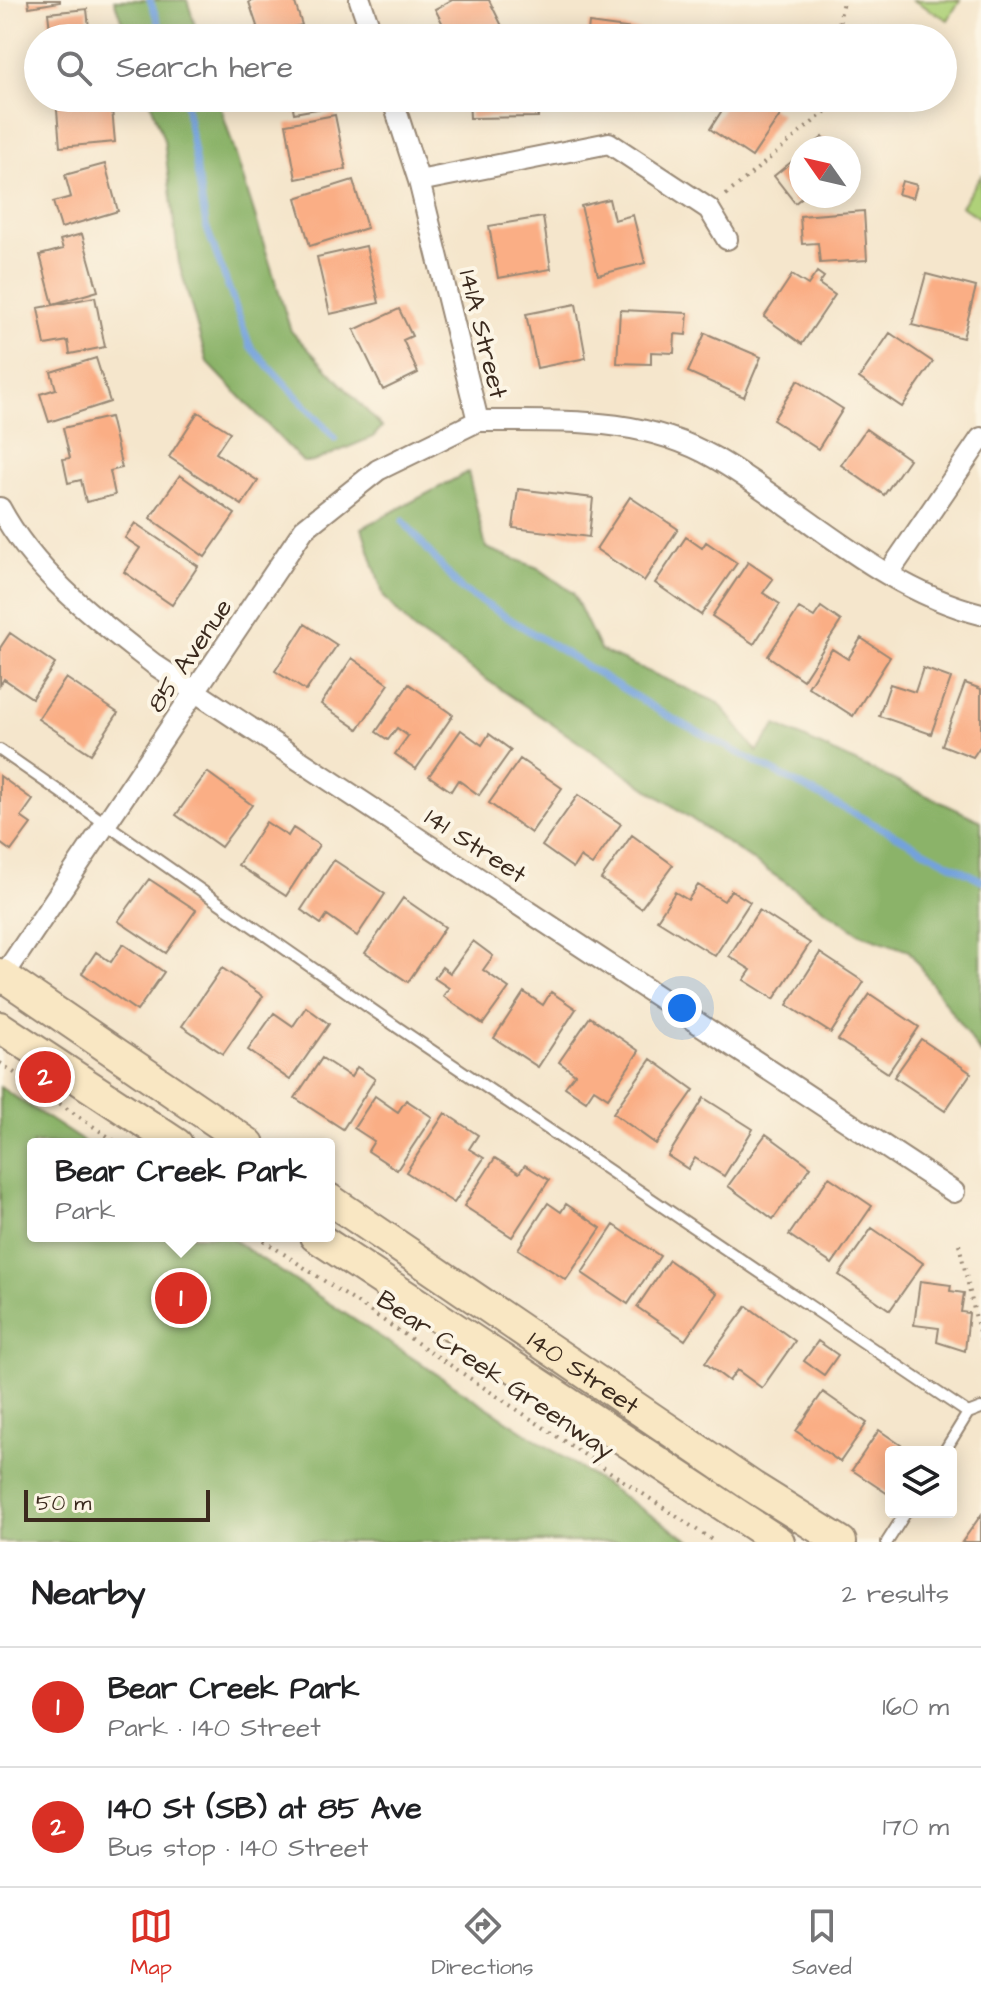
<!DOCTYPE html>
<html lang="en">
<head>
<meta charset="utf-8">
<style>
	:root { --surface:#fff; --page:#f2f2f2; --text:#202124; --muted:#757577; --line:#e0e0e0; --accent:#d93025 }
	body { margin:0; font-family:"Architects Daughter",sans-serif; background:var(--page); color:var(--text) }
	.controls { position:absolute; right:24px; bottom:24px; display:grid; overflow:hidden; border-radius:8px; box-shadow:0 4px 20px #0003 }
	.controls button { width:72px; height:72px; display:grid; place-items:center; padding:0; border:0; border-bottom:2px solid var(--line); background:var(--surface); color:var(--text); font:40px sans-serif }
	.compass { position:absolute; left:789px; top:136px; width:72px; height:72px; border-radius:50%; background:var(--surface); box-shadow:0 4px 20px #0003; rotate:304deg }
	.scale { position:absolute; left:24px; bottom:20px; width:186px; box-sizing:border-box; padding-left:8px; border:4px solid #3b2a1e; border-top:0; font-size:22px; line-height:28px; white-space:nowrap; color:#3b2a1e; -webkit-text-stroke:6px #fcf5e5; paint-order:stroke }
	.you { position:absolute; left:682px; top:1008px; width:28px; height:28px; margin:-20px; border:6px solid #fff; border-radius:50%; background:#1a73e8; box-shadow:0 0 0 12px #1a73e833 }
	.badge { display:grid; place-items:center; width:52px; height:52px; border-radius:50%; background:var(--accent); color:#fff; font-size:26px; font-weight:700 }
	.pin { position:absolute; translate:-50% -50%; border:4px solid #fff; box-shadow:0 2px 8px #0006 }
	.popup { position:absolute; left:27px; top:1138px; width:308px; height:104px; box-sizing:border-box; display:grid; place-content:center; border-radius:8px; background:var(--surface); filter:drop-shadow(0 2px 6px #0005); font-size:26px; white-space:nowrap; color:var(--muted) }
	.popup b { font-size:30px; color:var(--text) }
	.popup::after { content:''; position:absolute; left:50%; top:100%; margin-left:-16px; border:16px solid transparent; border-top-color:var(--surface) }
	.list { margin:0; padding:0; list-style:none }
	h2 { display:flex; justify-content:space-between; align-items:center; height:104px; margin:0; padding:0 32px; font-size:34px }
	h2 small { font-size:26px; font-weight:400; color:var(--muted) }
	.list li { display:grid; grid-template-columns:52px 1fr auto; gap:24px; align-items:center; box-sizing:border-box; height:120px; padding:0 32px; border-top:2px solid var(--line) }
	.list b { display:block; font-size:30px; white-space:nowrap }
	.list p { margin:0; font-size:26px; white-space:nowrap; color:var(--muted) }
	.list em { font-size:26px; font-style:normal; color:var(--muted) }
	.icon { flex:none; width:44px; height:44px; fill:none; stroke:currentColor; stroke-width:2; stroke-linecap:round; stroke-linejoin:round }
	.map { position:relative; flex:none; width:981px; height:1542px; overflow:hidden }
	.search { position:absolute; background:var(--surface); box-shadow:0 4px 20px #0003; left:24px; right:24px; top:24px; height:88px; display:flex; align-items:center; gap:20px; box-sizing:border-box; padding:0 28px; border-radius:44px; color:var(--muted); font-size:30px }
	.sheet { height:344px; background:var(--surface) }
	nav { display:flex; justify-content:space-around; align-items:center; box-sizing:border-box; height:112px; border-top:2px solid var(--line); background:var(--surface); font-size:22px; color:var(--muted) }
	nav a { display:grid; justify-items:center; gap:4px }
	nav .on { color:var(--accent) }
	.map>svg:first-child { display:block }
</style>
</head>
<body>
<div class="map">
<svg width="981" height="1542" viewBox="0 0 981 1542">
	<rect width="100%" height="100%" fill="#fcf5e5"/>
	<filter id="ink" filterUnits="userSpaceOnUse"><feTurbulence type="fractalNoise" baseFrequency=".0125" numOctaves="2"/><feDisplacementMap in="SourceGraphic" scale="16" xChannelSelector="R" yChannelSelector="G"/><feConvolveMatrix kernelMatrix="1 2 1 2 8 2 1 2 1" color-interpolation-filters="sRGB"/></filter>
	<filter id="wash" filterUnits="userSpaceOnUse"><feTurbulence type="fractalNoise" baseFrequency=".006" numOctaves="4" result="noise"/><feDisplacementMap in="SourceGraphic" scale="32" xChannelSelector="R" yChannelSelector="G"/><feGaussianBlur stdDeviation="1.8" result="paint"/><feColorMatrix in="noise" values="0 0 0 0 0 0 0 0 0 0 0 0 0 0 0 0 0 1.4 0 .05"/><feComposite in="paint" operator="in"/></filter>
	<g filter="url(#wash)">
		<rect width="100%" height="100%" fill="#f5e6cc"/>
		<!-- green -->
		<path fill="#afd179" stroke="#757e4c" stroke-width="2" d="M913,0H960L948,20Z
			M981,176V219L961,206Z"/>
		<!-- forest -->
		<path fill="#8bb369" stroke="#636e44" stroke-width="2" d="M114,0H187L199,38H128Z
			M149,98H218L291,331L382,427L373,437L313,462H303L207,362L179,263L164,140Z
			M468,472L486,548L538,568L573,593L600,650L719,703L757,752L776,725L981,821V1054L909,951L861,934L415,631L384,597L362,528Z
			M0,1087L87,1144H33V1236H227L692,1542H0Z"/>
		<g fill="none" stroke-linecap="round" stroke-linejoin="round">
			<!-- stream -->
			<path stroke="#73a2dc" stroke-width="7" d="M150,0L164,38
				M185,98L206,226L250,346L335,438
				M403,521L461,589L664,714L981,880"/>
		</g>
		<g id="blocks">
			<!-- building -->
			<path fill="#faae85" d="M28,0H60V2L29,7Z
				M254,0H294L302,25L294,27L298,38H261L249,2Z
				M452,0H489L508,38H450L435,9Z
				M87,9L90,38H51L48,13Z
				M589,23L641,30L640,38H587Z
				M56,98H111L115,142L60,147Z
				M291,98H332L334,106L294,113Z
				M469,98H538V117L470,118Z
				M653,98H695L693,107Z
				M730,98H742L753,105L757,99L781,114L752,157L710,129Z
				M335,115L346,169L296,179L286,124Z
				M823,137L831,148H809Z
				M801,154V196H804L795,203L774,176Z
				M105,164L118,211L61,228L53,202L71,197L65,175Z
				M353,180L367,228L310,246L296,198Z
				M902,181L917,185L913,198L898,194Z
				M609,199L614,220L633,215L645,263L598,275L581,206Z
				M864,211L867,260L820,263L818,243L802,244L800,216Z
				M543,217L551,269L498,278L489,226Z
				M82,234L98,291L53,304L40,255L63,249L60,240Z
				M366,246L379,303L330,314L317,257Z
				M817,272L824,277L819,284L835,295L802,344L764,317L792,275L808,285Z
				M926,274L976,287L963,338L912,325Z
				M95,297L105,347L70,354L68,341L45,345L38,308Z
				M576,304L586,358L537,368L526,314Z
				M399,309L412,336L403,340L418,373L383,390L354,330Z
				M620,310L688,313L686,335L675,334L674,353L651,352V364L617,363Z
				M705,333L761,357L744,397L688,372Z
				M890,333L933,362L902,407L859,378Z
				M96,358L110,402L49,422L40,394L56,389L51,372Z
				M798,380L843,409L818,449L773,420Z
				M198,412L230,432L216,453L258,481L242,505L169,457Z
				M110,417L122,468L110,471L115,495L86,502L81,480L68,483L63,459L70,458L63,428Z
				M866,429L909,459L884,495L841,465Z
				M180,475L235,514L205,557L150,518Z
				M518,489L593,498L589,537L513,528Z
				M630,497L678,529L644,581L596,549Z
				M135,523L198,566L172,605L124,572L140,548L125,538Z
				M686,537L702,548L706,542L737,563L701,615L655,583Z
				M748,562L773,579L763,593L780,604L754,644L712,616Z
				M821,607L841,621L803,680L768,656L799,608L814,617Z
				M305,624L337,645L306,691L275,671Z
				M10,633L55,664L32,698L4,679L0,685V648Z
				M861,638L890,657L853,716L808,687L832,649L848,659Z
				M352,658L389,684L358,729L321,704Z
				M923,668L951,678L931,734L879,716L890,684L915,692Z
				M66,678L118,713L91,754L38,719Z
				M965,683L981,689V745L973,757L942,745Z
				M409,684L453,715L416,769L395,754L408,736L397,728L388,740L376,732Z
				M461,730L482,745L489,734L511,750L479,795L458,780L451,791L429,776Z
				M520,759L562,788L531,833L489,803Z
				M207,772L252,805L221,847L176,815Z
				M0,776L33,800L21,817L31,824L11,851L0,843Z
				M578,795L621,824L592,865L580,857L573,868L542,846Z
				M266,822L288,836L293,828L319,845L286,896L238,865Z
				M632,835L673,865L641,908L601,879Z
				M334,860L385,894L357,936L327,915L321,924L301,910Z
				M149,879L196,910L166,953L118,921Z
				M698,885L724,901L731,890L750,902L715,956L657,920L675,892L688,900Z
				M403,898L445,927L408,982L365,953Z
				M759,910L810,943L774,999L744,980L751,970L729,956Z
				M473,941L493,956L483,970L509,988L483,1024L443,996L449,988L434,978L442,967L450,973Z
				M123,944L164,972L137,1011L82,973L96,952L111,962Z
				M820,953L864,982L831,1033L787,1005Z
				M222,968L263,996L223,1054L182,1026Z
				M524,992L543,1005L551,992L576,1009L538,1067L494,1038Z
				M870,994L919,1027L888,1073L838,1040Z
				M306,1007L329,1024L290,1080L248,1050L274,1013L293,1026Z
				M590,1017L639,1051L608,1098L594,1089L586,1101L565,1087L575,1074L559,1062Z
				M921,1039L971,1073L945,1111L894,1077Z
				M322,1058L351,1077L357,1067L375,1079L343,1129L295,1098Z
				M651,1059L694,1090L656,1144L613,1113Z
				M375,1096L398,1112L406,1100L432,1117L397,1170L368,1151L374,1141L354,1128Z
				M704,1098L753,1129L724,1176L695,1158L688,1169L668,1156Z
				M445,1113L478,1135L469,1149L484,1158L454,1203L406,1172Z
				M766,1134L811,1167L773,1219L728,1186Z
				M495,1158L519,1173L525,1165L549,1180L512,1237L464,1206Z
				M829,1177L872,1206L832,1264L789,1235Z
				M548,1203L561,1212L566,1204L601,1228L566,1280L518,1249Z
				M614,1225L660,1256L628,1304L582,1273Z
				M872,1228L923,1263L890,1310L839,1275Z
				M669,1260L717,1293L685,1340L637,1307Z
				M920,1281L951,1285L950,1291L964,1293L961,1312L969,1313L965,1351L937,1342L939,1328L914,1325Z
				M747,1306L795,1341L762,1388L737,1370L729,1381L705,1363Z
				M818,1341L838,1355L824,1375L804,1361Z
				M823,1392L867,1423L840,1462L796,1431Z
				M879,1430L911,1452H891V1496L852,1470Z
				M981,1515V1542H962Z"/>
		</g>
	</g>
	<g filter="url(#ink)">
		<use href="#blocks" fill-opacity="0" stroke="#988875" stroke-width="2"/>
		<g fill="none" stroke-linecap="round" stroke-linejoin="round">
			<!-- service casing -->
			<g stroke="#988875" stroke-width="14">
				<path id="service" d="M0,750L397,1027L968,1413L944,1452
					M968,1413L981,1408
					M887,1542L906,1512"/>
			</g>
			<!-- minor casing -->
			<g stroke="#988875" stroke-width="24">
				<path id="minor" d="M360,0L373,38
					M392,98L419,181L478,421C561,422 640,415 715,458C803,509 880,589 981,614
					M419,181L609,143L709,209L727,239
					M0,508C36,575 96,619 155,665L954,1192
					M888,574L981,438
					M0,981L304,529L378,470L478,421"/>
			</g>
			<!-- secondary casing -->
			<g stroke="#988875" stroke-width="34">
				<g id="secondary">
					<path d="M0,974L249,1144"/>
					<path d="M0,1027L177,1144"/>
					<path id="s1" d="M329,1199L753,1487L841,1542"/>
					<path d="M315,1236L779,1542"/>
				</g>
			</g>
			<!-- path -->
			<path stroke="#988875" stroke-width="4" stroke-dasharray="2 6" stroke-linecap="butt" d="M837,38L843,0
				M726,195L826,111L828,98
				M0,1063L119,1144
				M257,1236L715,1542
				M959,1244L981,1341"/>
			<!-- service -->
			<use href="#service" stroke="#fff" stroke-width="10"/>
			<!-- minor -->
			<use href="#minor" stroke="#fff" stroke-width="20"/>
			<!-- secondary -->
			<use href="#secondary" stroke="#f9e7c3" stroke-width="30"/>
		</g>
	</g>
	<g text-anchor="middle" stroke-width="8" stroke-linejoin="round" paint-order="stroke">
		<!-- street labels -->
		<g font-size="26" fill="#3b2a1e" stroke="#fcf5e5">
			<text transform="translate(484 334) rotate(76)" y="9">141A Street</text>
			<text transform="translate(189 655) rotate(-56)" y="9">85 Avenue</text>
			<text transform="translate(476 845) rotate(33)" y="9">141 Street</text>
			<text dy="9" stroke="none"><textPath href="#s1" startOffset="308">140 Street</textPath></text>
			<text transform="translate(496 1374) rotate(34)" y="9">Bear Creek Greenway</text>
		</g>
	</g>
</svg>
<div class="controls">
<button><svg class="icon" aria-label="layers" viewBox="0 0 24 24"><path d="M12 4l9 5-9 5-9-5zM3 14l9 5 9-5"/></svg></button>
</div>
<svg class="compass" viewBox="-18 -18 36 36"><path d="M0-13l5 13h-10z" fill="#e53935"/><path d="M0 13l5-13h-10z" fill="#757577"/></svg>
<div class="scale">50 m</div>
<div class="you"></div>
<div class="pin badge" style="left:181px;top:1298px">1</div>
<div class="popup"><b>Bear Creek Park</b>Park</div>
<div class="pin badge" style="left:45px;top:1077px">2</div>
<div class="search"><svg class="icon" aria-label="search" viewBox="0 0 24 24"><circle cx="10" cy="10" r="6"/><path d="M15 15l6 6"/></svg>Search here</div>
</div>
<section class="sheet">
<h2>Nearby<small>2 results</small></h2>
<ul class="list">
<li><span class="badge">1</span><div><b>Bear Creek Park</b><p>Park · 140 Street</p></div><em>160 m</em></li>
<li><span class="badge">2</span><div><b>140 St (SB) at 85 Ave</b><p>Bus stop · 140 Street</p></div><em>170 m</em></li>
</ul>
</section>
<nav>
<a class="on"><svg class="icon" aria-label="map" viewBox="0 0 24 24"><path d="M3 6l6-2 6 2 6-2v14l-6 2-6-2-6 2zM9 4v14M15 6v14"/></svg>Map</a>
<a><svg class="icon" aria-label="directions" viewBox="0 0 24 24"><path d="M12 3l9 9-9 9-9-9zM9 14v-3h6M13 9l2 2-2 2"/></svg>Directions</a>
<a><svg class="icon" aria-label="saved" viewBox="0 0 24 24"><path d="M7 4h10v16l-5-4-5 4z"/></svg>Saved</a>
</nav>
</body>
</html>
